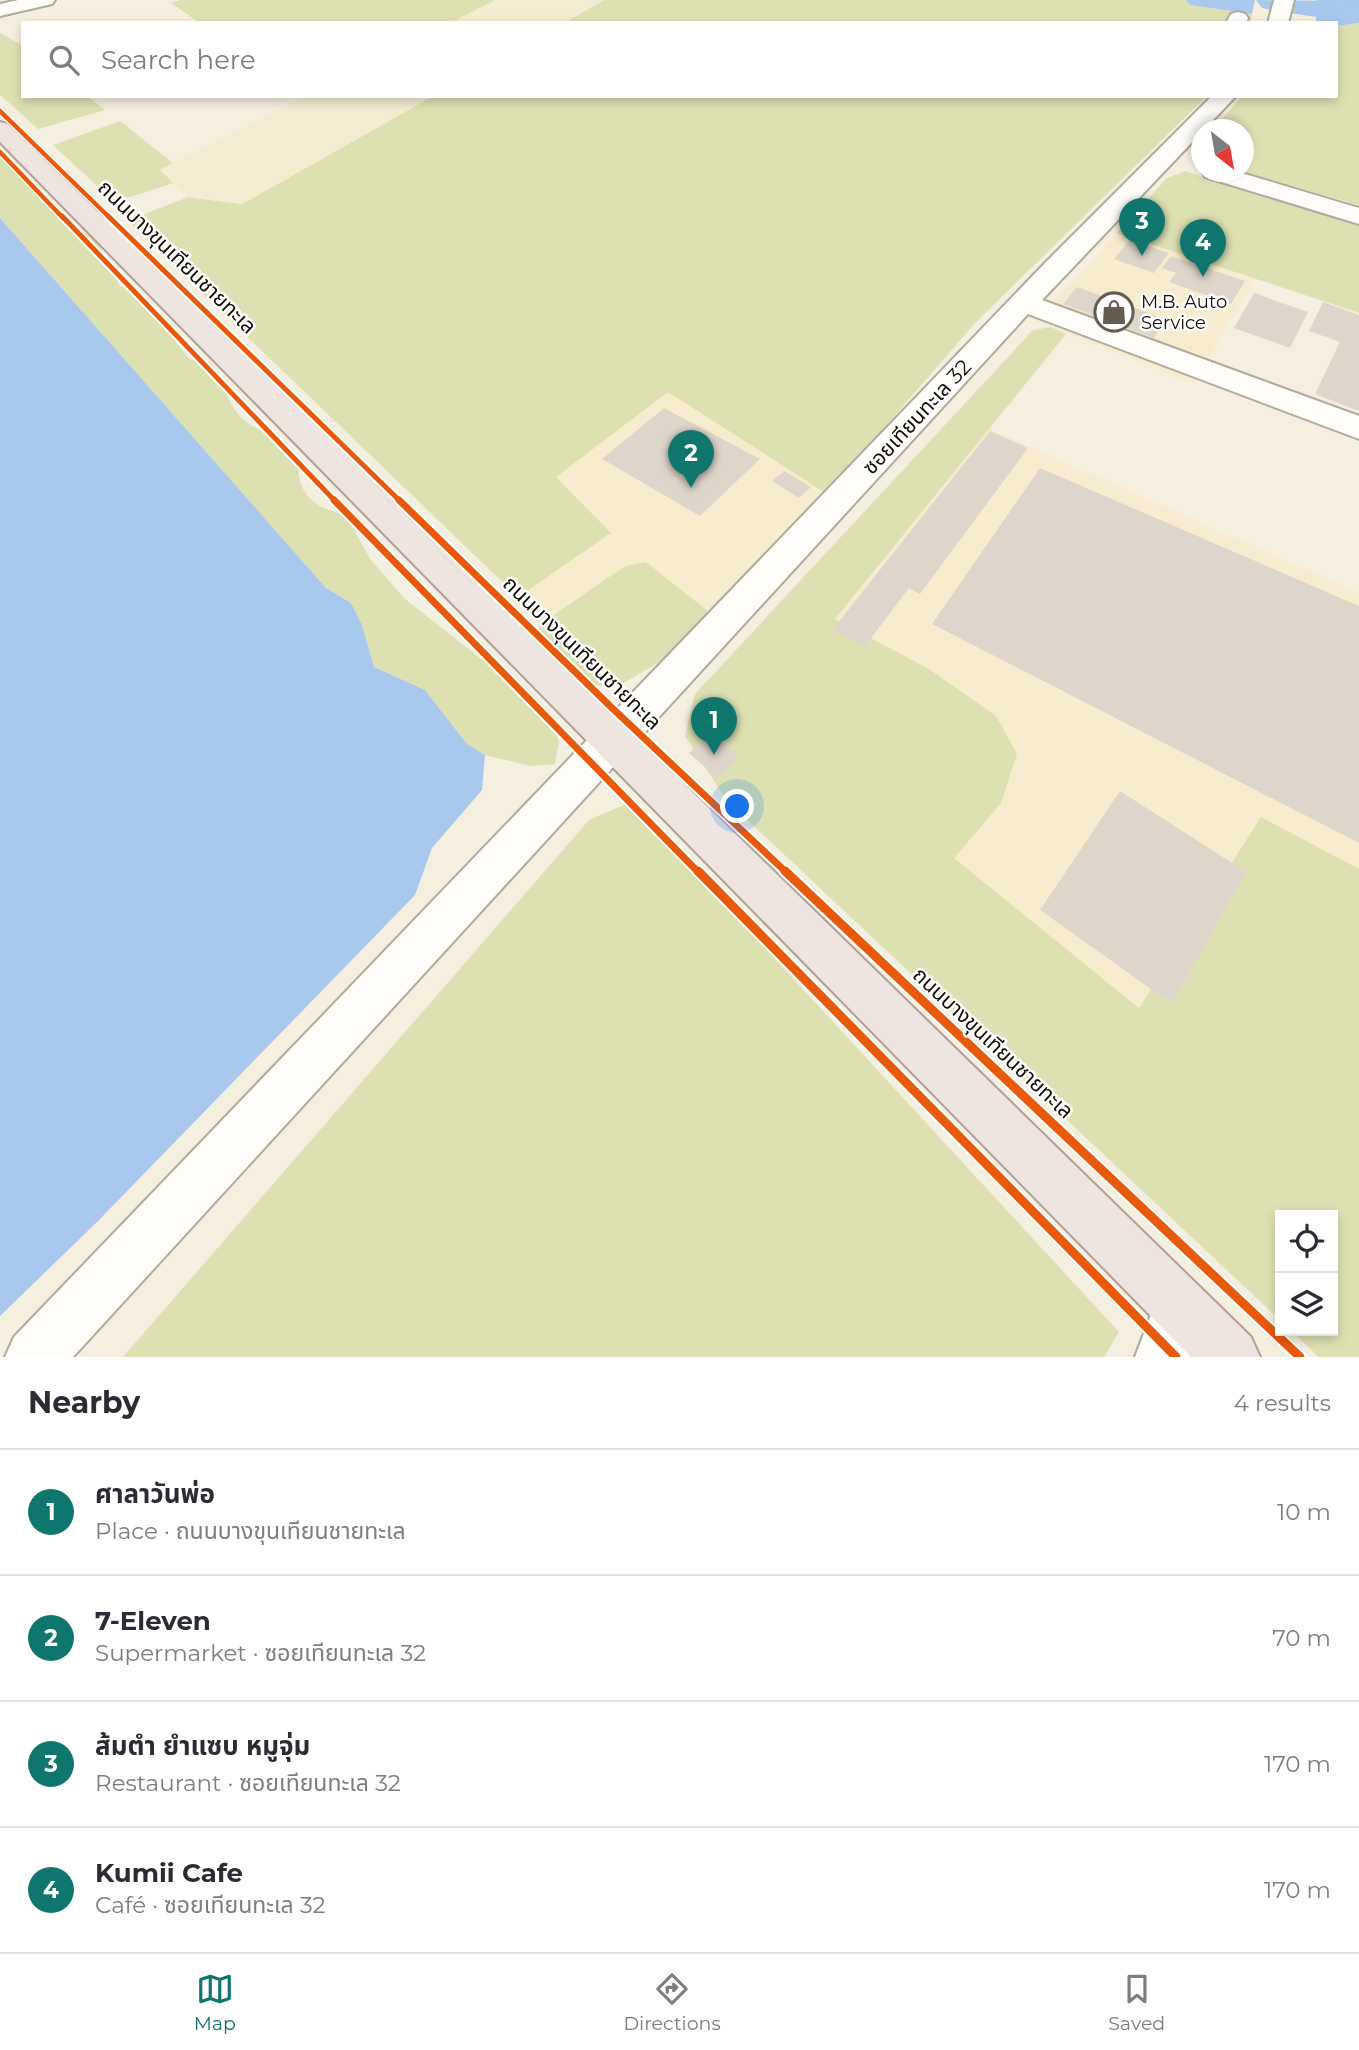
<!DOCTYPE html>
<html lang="en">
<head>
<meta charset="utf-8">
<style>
	:root { --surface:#fff; --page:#f2f2f3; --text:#2b2b33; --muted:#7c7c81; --line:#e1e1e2; --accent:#0f766e }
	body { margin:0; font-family:Montserrat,"Noto Sans Thai",sans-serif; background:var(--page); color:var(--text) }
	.controls { position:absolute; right:21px; bottom:21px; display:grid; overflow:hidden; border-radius:0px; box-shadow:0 4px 10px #0003 }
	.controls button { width:63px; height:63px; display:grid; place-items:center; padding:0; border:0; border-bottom:2px solid var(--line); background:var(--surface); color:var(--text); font:35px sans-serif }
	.compass { position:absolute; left:1191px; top:119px; width:63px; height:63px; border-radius:50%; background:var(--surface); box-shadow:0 4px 10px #0003; rotate:149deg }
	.you { position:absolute; left:738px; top:807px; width:24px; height:24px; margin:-18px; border:5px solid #fff; border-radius:50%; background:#1a73e8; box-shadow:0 0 0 10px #1a73e833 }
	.badge { display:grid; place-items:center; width:46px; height:46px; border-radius:50%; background:var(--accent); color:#fff; font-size:23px; font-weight:700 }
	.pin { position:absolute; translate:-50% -58px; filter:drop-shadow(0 2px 4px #0008) }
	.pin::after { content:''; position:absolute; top:37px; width:24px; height:21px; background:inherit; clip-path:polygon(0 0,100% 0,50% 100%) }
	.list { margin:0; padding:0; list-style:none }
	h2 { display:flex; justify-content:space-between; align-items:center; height:91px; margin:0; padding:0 28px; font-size:30px }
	h2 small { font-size:23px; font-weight:400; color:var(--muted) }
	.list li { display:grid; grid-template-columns:46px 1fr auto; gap:21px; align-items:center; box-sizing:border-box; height:126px; padding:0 28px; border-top:2px solid var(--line) }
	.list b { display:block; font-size:26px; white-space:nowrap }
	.list p { margin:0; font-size:23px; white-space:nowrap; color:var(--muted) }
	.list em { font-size:23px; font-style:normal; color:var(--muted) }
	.icon { flex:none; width:38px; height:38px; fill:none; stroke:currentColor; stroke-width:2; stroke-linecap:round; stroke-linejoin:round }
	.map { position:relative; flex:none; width:1359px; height:1357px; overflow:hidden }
	.search { position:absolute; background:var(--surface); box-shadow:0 4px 10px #0003; left:21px; right:21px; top:21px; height:77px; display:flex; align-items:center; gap:18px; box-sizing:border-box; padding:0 24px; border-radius:0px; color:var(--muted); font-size:26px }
	.sheet { height:595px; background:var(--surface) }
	nav { display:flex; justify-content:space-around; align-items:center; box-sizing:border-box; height:98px; border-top:2px solid var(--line); background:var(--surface); font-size:19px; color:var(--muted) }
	nav a { display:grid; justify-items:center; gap:4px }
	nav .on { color:var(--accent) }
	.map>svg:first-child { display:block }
</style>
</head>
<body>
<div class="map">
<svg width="1359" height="1357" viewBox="0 0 1359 1357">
	<rect width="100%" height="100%" fill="#f5efdf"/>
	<!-- built -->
	<path fill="#f7eccd" d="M1117,233L1256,279L1193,383L1035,320Z
		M669,391L827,494L713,615L625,566L539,625L518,597L611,533L555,477Z
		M988,428L1359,593V1184L764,707Z"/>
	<!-- green -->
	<path fill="#dde1b2" d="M181,0H496L450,23H200L171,3Z
		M604,0H1186L1190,5L1252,14L1251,23H564Z
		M1359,23V205L1243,172L1244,130L1213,129L1242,96H1336V26Z
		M0,33L23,46V96H87L105,110L38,129L0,95Z
		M433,96H1207L975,323L827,494L668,392L556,477L611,533L518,597L127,221L188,197L242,204Z
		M120,121L173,163L160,170L174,183L114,202L53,145Z
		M0,150L36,191L41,202L95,238L120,286L153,303L170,335L190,359L210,362C225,381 227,406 245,421C258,431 276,435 288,445C302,457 296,470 301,484C309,507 333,512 353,517L356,533L370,559L405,599L536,702L559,740L555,764L531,766L485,755L467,744L425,690L374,667L362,625L351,603L326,588L0,218Z
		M1185,171L1359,225V313L1117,233L1167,178Z
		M1051,327L1066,334L835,619L929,669L996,716L1017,754L1001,803L954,858L1139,1008L1261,817L1359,869V1357H1319L1291,1331H1333V1215H1280V1320L727,801L685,736L695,694L1033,330Z
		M646,562L713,615L668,657L620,685L592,686L561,671L537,640L539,625L625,566Z
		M626,804L741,922L1119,1332L1104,1357H123L589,820Z"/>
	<!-- sand -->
	<path fill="#f4ecd1" d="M496,0H604L564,23H450Z
		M305,96H433L242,204L188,197L160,170Z"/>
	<!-- water -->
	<path fill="#a9c8ee" d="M1186,0H1255L1252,14L1190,5Z
		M1317,0H1359V23L1336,26V23H1316Z
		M0,218L326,588L351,603L362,625L374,667L425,690L467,744L485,755L482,790L432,848L415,895L98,1221L0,1316Z"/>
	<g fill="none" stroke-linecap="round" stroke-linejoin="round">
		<!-- river -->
		<path fill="#a9c8ee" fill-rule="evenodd" d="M1256,0L1359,1V23L1275,11L1262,8Z"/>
	</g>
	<!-- building -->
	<path fill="#dfd6cb" d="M1130,240L1169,253L1154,273L1114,259Z
		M1171,256L1245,281L1231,304L1169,282L1176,273L1162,268Z
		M1077,287L1165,319L1154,338L1063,304Z
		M1254,293L1308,312L1290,348L1234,328Z
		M1323,302L1359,315V411L1315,394L1340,342L1309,331Z
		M664,408L760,459L700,516L602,459Z
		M990,431L1028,448L920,594L909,588L865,646L833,629Z
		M1040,468L1359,606V843L932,624Z
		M784,471L811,487L799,498L772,481Z
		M712,733L739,757L717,778L689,753Z
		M1120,791L1246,872L1172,1004L1040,910Z"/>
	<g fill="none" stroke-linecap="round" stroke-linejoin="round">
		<!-- minor casing -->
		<g stroke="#afaa9c" stroke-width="4">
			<path id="minor" d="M18,0H55L52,4L0,16V4Z
				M1274,0H1294L1288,23H1268Z
				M1238,12L1245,14L1248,18L1246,23H1226L1231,14Z
				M1212,96H1236L1042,300L1359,416V439L1028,314L73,1357H5L14,1337L1044,264Z
				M1202,172H1238L1359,208V224L1205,177Z
				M1181,1280L1201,1288L1209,1308L1193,1357H1135L1161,1288Z"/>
		</g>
		<!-- major casing -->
		<g stroke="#b19e94" stroke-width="4">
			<path id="major" d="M0,122L8,124L1251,1337L1260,1357H1191L0,142Z"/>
		</g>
		<!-- minor -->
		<use href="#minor" fill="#fefdfa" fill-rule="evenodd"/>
		<!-- major -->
		<use href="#major" fill="#eee4e0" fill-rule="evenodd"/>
		<!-- cycleway-far3 casing -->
		<g stroke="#fff" stroke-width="7">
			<path id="cycleway-far3" d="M0,111L110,218
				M0,152L63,218"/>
		</g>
		<!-- cycleway-far2 casing -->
		<g stroke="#fff" stroke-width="9">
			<path id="cycleway-far2" d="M62,216L336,502
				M108,216L401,502"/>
		</g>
		<!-- cycleway-far1 casing -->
		<g stroke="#fff" stroke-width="11">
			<path id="cycleway-far1" d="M334,500L699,873
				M399,500L610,706L787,873"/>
		</g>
		<!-- cycleway casing -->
		<g stroke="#fff" stroke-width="13">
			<path id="cycleway" d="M698,871L1176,1357
				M785,871L1300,1357"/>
		</g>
		<!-- cycleway-far3 -->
		<use href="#cycleway-far3" stroke="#e8590c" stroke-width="4.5"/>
		<!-- cycleway-far2 -->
		<use href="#cycleway-far2" stroke="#e8590c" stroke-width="5"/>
		<!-- cycleway-far1 -->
		<use href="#cycleway-far1" stroke="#e8590c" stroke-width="7"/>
		<!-- cycleway -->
		<use href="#cycleway" stroke="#e8590c" stroke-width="9"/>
	</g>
	<!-- icons -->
	<defs>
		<g id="shop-ring" transform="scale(2.0125)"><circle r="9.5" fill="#fff" stroke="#625d50" stroke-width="1.5"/><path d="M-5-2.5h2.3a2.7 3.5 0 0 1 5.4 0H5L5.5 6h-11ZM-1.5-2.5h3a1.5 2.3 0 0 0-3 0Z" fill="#625d50"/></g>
	</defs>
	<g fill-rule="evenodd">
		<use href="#shop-ring" x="1114" y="312"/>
	</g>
	<g text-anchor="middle" stroke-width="5" stroke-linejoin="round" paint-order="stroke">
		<!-- far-poi labels -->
		<g font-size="18" fill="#130e03" stroke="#fff" text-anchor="start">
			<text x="1141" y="308">M.B. Auto<tspan x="1141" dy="21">Service</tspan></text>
		</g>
		<!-- street labels -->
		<g font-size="21" fill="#130e03" stroke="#fff">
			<text transform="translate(177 257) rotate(44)" y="7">ถนนบางขุนเทียนชายทะเล</text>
			<text transform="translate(917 417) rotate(-47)" y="7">ซอยเทียนทะเล 32</text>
			<text transform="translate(582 653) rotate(44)" y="7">ถนนบางขุนเทียนชายทะเล</text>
			<text transform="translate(993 1043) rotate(43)" y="7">ถนนบางขุนเทียนชายทะเล</text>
		</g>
	</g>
</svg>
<div class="controls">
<button><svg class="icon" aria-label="locate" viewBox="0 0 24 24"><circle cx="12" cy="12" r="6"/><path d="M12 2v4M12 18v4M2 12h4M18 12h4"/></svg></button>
<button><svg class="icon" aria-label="layers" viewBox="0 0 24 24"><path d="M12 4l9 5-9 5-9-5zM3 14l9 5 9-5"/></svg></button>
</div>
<svg class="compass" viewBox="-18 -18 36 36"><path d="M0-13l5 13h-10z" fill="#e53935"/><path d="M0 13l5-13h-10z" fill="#7c7c81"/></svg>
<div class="you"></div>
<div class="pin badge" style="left:714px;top:755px">1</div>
<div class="pin badge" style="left:691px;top:488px">2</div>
<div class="pin badge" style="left:1142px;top:256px">3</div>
<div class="pin badge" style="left:1203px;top:277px">4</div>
<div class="search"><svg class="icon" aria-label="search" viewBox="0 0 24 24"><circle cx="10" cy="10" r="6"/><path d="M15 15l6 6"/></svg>Search here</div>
</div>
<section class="sheet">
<h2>Nearby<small>4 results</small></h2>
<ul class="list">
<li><span class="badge">1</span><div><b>ศาลาวันพ่อ</b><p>Place · ถนนบางขุนเทียนชายทะเล</p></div><em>10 m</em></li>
<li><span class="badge">2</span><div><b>7-Eleven</b><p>Supermarket · ซอยเทียนทะเล 32</p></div><em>70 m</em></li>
<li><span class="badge">3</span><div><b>ส้มตำ ยำแซบ หมูจุ่ม</b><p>Restaurant · ซอยเทียนทะเล 32</p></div><em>170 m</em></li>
<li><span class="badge">4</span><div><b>Kumii Cafe</b><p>Café · ซอยเทียนทะเล 32</p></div><em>170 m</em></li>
</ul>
</section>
<nav>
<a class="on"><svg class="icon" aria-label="map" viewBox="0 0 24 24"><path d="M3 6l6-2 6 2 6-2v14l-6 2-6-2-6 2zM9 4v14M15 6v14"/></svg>Map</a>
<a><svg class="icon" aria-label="directions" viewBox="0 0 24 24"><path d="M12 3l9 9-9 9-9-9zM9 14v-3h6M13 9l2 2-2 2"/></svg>Directions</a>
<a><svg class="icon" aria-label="saved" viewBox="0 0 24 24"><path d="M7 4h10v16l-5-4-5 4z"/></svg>Saved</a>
</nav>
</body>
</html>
